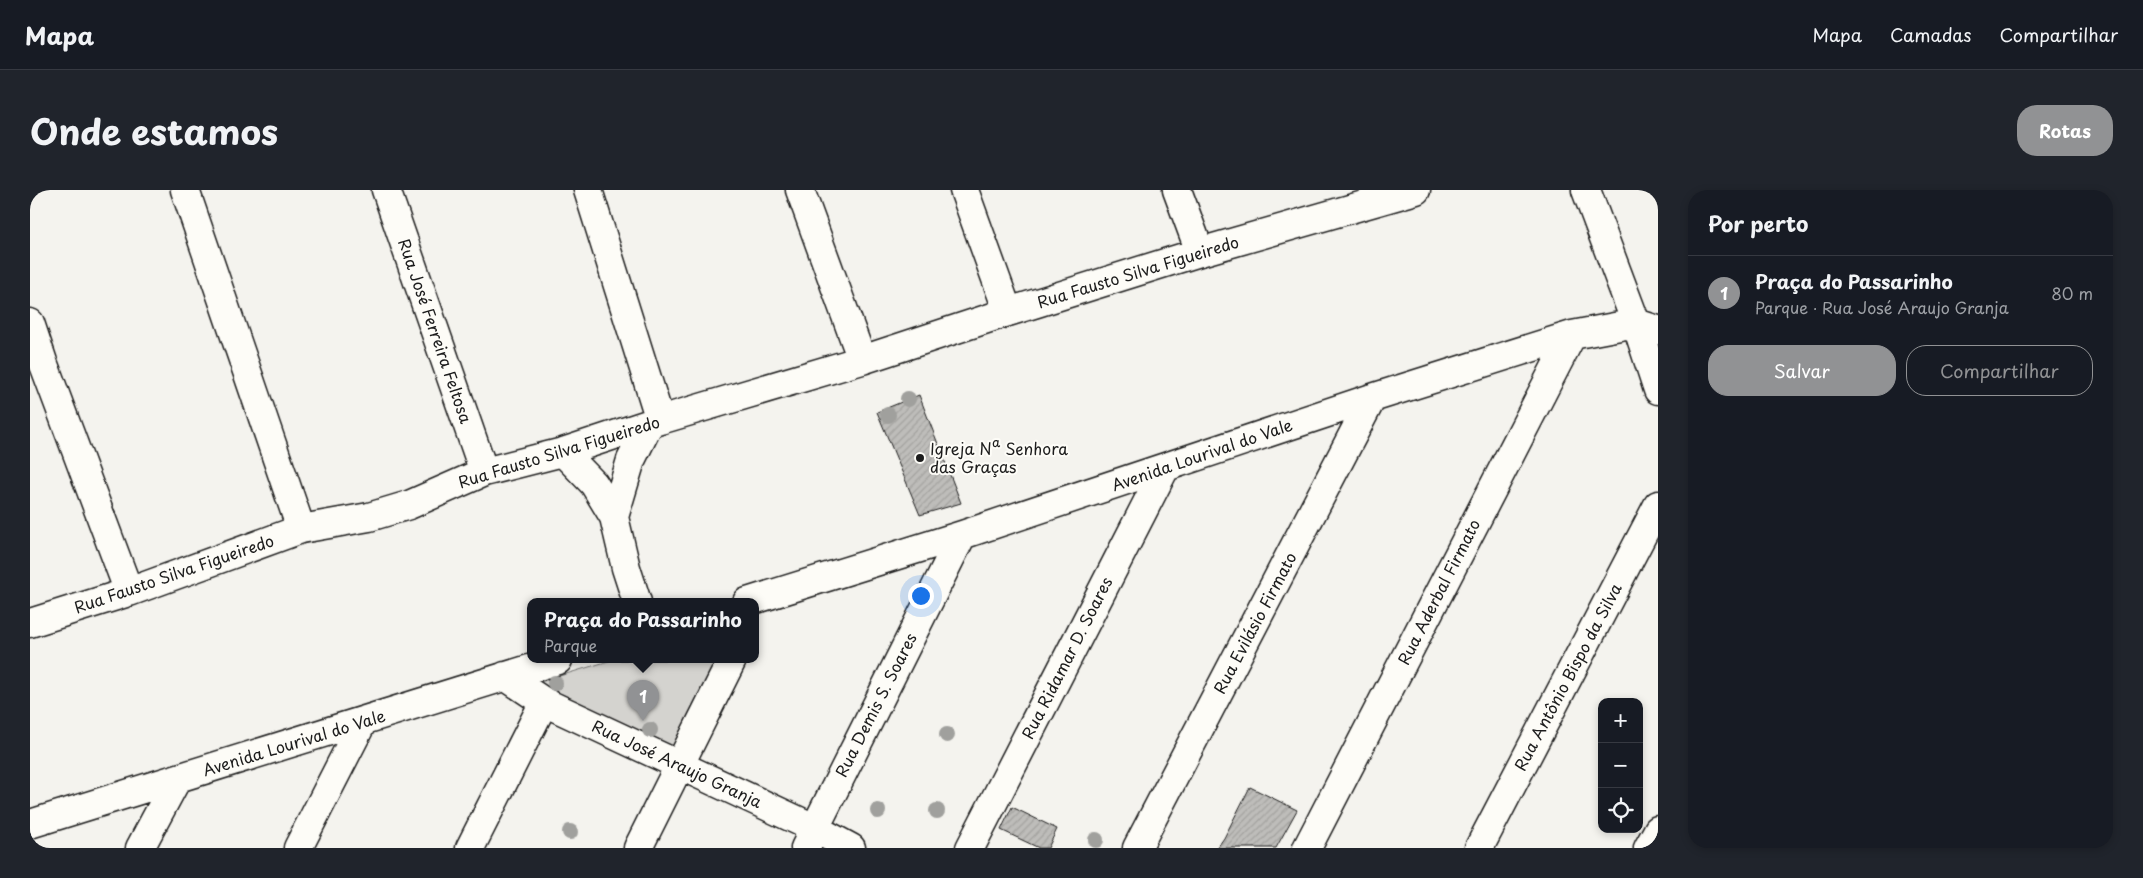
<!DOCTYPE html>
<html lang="pt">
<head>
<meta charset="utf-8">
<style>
	:root { --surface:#171b24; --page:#20242c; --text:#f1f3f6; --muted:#9ea1a6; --line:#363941; --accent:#919294 }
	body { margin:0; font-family:"Playpen Sans",sans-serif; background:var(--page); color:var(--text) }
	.controls { position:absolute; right:15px; bottom:15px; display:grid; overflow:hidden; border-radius:10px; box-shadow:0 2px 8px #0003 }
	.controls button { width:45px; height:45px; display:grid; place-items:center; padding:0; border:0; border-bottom:1px solid var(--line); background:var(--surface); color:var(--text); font:25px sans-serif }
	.you { position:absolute; left:890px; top:405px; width:18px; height:18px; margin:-12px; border:4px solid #fff; border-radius:50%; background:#1a73e8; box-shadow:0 0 0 8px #1a73e833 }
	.badge { display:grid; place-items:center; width:32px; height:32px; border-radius:50%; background:var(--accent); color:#fff; font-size:16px; font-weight:700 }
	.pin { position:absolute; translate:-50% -41px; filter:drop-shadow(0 1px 2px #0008) }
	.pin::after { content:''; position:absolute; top:26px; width:18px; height:15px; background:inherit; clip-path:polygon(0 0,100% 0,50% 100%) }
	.popup { position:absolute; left:497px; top:408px; width:232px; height:65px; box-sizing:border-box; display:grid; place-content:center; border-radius:10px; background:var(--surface); filter:drop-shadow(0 1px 4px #0005); font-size:16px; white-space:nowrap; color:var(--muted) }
	.popup b { font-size:19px; color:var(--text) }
	.popup::after { content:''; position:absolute; left:50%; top:100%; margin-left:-10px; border:10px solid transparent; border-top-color:var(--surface) }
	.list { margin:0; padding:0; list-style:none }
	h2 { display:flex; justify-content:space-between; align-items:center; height:65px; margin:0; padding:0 20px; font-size:21px }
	h2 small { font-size:16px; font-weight:400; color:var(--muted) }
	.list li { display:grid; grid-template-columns:32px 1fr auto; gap:15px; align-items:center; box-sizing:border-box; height:75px; padding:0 20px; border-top:1px solid var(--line) }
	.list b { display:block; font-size:19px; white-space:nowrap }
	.list p { margin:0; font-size:16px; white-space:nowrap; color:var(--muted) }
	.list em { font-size:16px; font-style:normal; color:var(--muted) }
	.actions { display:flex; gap:10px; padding:15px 20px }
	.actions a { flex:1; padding:11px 0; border:1px solid var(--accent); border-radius:20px; text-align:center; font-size:18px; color:var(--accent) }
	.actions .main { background:var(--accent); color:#fff }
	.icon { flex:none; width:28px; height:28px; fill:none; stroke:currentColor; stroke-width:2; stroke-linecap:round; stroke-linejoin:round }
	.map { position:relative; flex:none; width:1628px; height:658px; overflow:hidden; border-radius:20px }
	header { display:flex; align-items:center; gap:30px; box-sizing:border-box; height:70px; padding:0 25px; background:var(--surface); border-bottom:1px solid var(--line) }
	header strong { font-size:24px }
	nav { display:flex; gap:28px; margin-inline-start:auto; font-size:18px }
	.intro { display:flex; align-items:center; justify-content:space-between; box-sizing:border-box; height:120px; padding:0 30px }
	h1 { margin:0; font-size:35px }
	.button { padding:12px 22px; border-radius:20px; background:var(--accent); color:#fff; font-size:18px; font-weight:700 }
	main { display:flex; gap:30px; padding:0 30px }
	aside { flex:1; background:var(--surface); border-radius:20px; box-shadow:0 2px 8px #0003 }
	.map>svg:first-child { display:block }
</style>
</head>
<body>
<header>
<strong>Mapa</strong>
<nav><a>Mapa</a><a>Camadas</a><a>Compartilhar</a></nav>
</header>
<div class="intro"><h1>Onde estamos</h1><a class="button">Rotas</a></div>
<main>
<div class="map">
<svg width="1628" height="658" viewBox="0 0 1628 658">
	<defs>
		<pattern id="building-hatch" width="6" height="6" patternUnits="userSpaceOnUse" patternTransform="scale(1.25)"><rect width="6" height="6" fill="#bebdba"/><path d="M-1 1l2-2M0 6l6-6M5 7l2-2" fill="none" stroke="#a3a29f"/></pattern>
	</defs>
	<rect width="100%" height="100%" fill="#f4f3ee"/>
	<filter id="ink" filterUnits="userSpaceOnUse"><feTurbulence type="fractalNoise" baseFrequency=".02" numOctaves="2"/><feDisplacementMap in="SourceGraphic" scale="10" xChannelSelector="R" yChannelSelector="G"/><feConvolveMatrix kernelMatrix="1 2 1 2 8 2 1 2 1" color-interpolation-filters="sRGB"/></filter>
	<g filter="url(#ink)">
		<!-- park -->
		<path fill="#d4d3cf" stroke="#787876" d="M582,470H689L638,568L500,495Z"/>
		<!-- building -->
		<path fill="url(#building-hatch)" stroke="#1c1c1c" d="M889,205L931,313L890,325L847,222Z
			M1220,597L1267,620L1246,658H1187L1194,648Z
			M982,617L1027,639L1018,658H1009L971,640Z"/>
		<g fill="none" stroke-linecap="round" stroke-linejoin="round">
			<!-- street casing -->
			<g stroke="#1c1c1c" stroke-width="31">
				<path id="street" d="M155,0L271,339
					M356,0L454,282
					M558,0L630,230
					M770,0L832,170
					M934,0L978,122
					M1147,0L1170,62
					M1556,0L1606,133L1628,200
					M0,133L13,172L99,402
					M533,262L564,294L584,327L596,378L607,412
					M584,327L601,270L619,234
					M717,412L932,345L1342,208L1542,145L1606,133L1628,140
					M0,433L99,402L271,339L339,327L379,315L454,282L533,262L630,230L832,170L978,122L1170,62L1386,0
					M475,486L514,512L784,638L821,658
					M0,634L528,470
					M110,658L147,589
					M268,658L333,531
					M440,658L514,512
					M608,658L702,470
					M775,658L932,345
					M940,658L1135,278
					M1107,658L1342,208
					M1277,658L1542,145
					M1449,658L1628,315
					M1618,658L1628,640"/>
			</g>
			<!-- street -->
			<use href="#street" stroke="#fdfcf7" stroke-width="28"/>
		</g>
		<!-- trees -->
		<g fill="#a0a09d">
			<circle cx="878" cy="209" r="8"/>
			<circle cx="858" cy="225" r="8"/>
			<circle cx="525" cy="493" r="8"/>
			<circle cx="620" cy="540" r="8"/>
			<circle cx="917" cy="545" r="8"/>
			<circle cx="848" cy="621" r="8"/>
			<circle cx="907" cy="621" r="8"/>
			<circle cx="540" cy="642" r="8"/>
			<circle cx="1066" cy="650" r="8"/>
		</g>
	</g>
	<!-- markers -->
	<circle fill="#1c1c1c" stroke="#fdfcf7" stroke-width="2" cx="890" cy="268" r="5"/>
	<g text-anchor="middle" stroke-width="4" stroke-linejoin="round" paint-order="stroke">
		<!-- street labels -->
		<g font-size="16" fill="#1c1c1c" stroke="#fdfcf7">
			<text transform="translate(1108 82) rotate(-17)" y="6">Rua Fausto Silva Figueiredo</text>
			<text transform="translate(405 141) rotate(71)" y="6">Rua José Ferreira Feltosa</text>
			<text transform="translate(529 262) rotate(-17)" y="6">Rua Fausto Silva Figueiredo</text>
			<text transform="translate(1172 265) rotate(-19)" y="6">Avenida Lourival do Vale</text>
			<text transform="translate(144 384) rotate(-19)" y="6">Rua Fausto Silva Figueiredo</text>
			<text transform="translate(1409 402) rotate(-63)" y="6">Rua Aderbal Firmato</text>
			<text transform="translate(1225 433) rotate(-62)" y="6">Rua Evilásio Firmato</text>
			<text transform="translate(1037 468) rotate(-63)" y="6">Rua Ridamar D. Soares</text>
			<text transform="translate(1538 487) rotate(-62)" y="6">Rua Antônio Bispo da Silva</text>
			<text transform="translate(846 515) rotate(-63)" y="6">Rua Demis S. Soares</text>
			<text transform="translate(264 553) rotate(-17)" y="6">Avenida Lourival do Vale</text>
			<text transform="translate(647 574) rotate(25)" y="6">Rua José Araujo Granja</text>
		</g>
		<!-- poi labels -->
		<g font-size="16" fill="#1c1c1c" stroke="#fdfcf7" text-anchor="start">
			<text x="900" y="265">Igreja Nª Senhora<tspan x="900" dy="18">das Graças</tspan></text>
		</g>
	</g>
</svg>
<div class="controls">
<button>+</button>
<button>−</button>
<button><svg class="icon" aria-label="locate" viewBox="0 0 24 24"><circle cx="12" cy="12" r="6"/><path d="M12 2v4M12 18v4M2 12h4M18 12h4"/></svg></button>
</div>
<div class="you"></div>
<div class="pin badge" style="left:613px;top:531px">1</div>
<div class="popup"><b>Praça do Passarinho</b>Parque</div>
</div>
<aside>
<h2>Por perto<small></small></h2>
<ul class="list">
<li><span class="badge">1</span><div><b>Praça do Passarinho</b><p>Parque · Rua José Araujo Granja</p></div><em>80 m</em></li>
</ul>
<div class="actions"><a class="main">Salvar</a><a>Compartilhar</a></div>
</aside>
</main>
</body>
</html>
